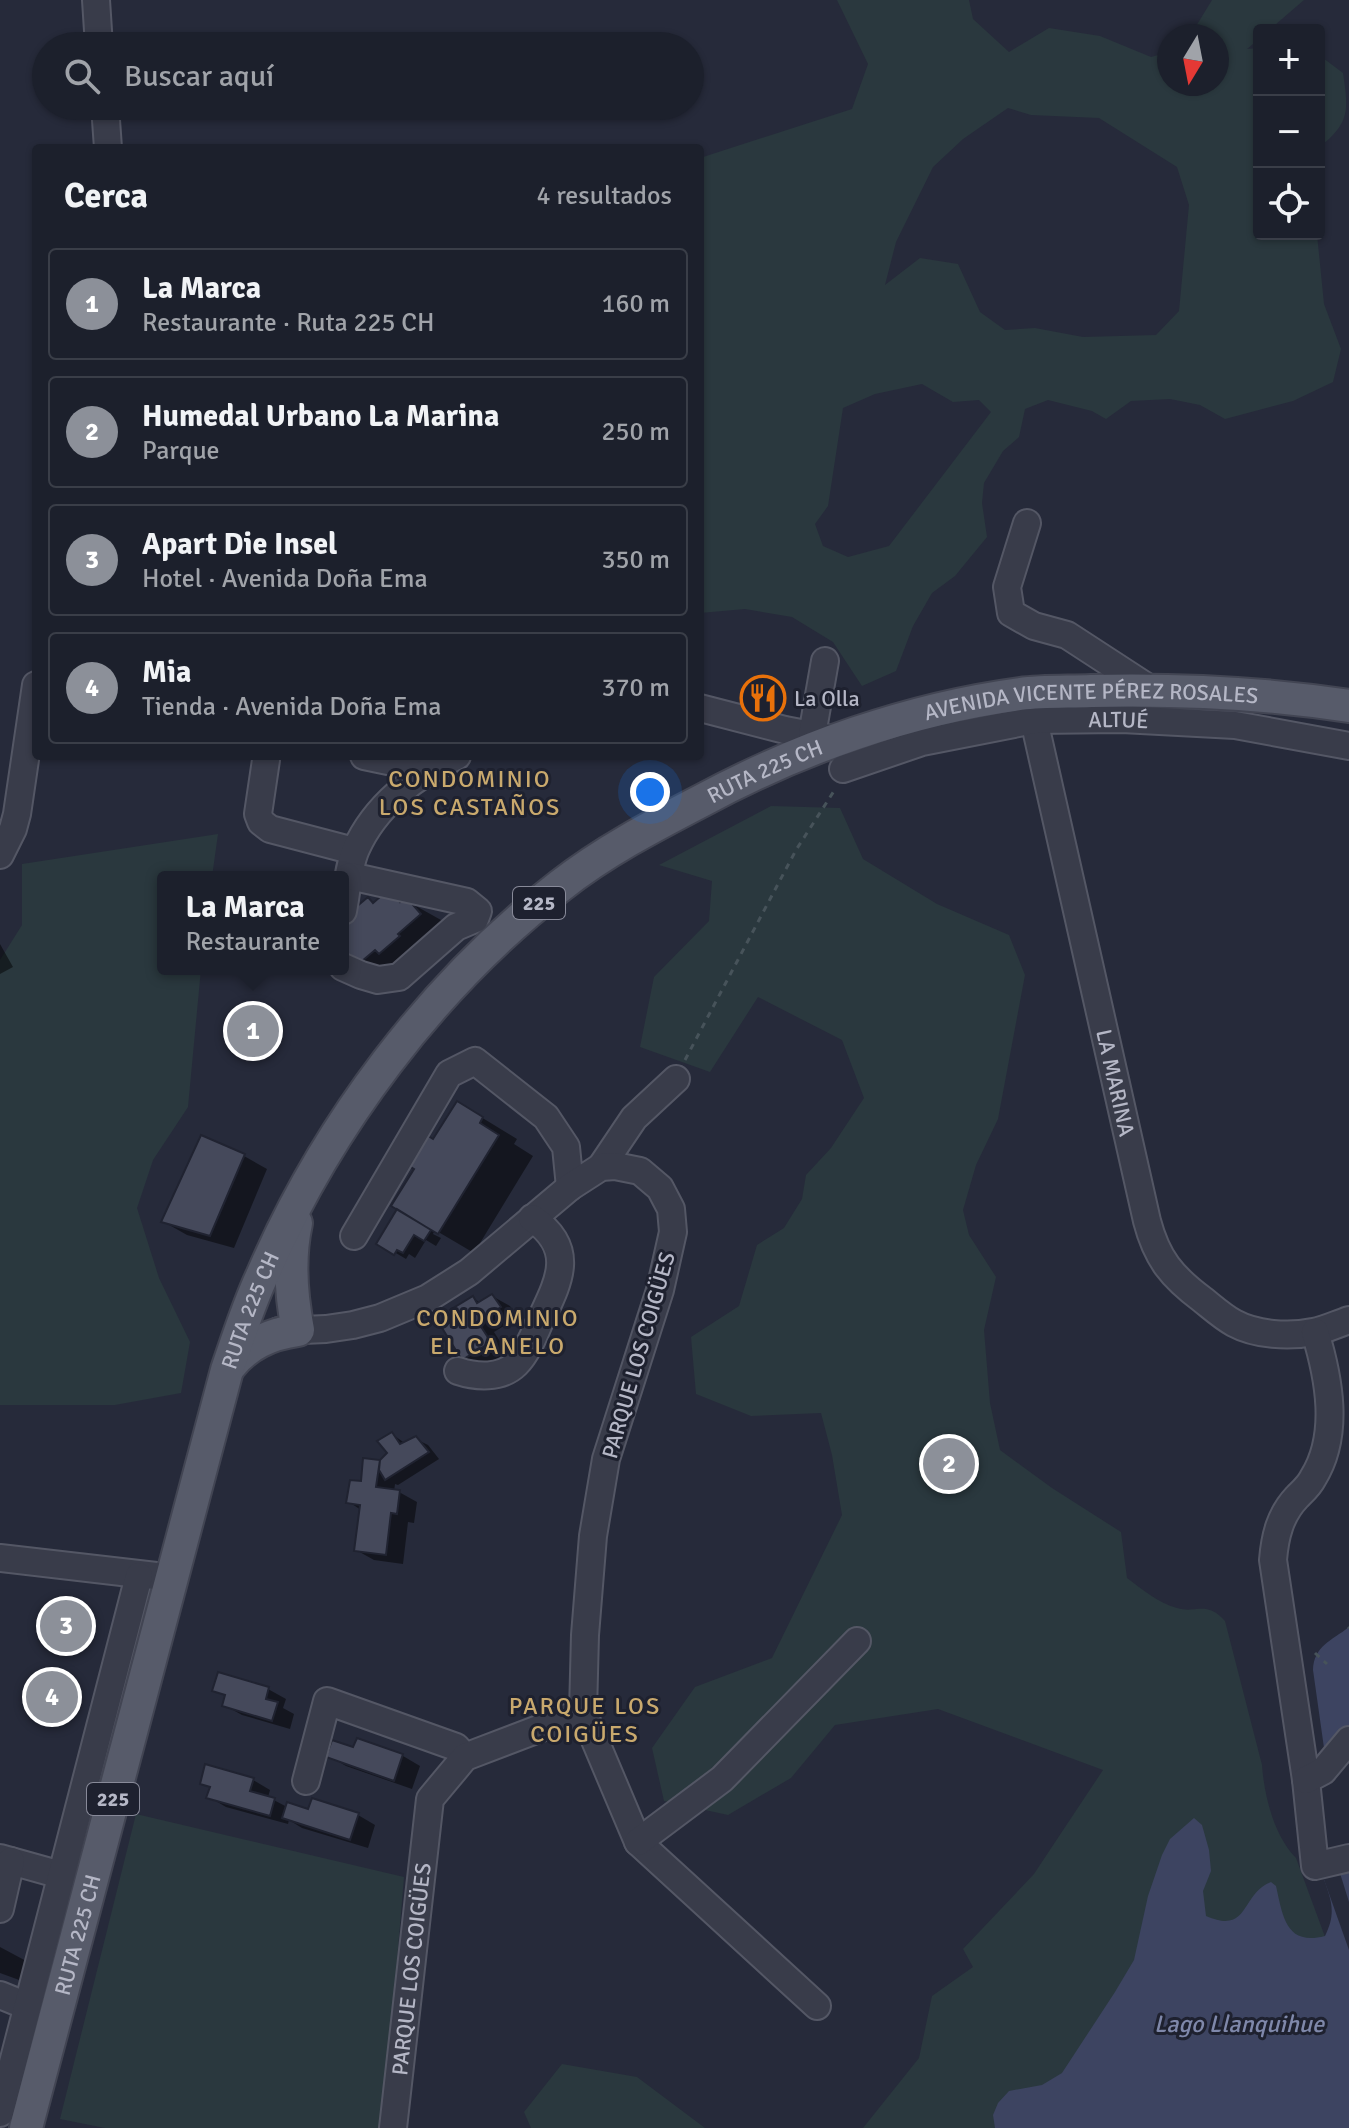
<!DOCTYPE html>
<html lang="es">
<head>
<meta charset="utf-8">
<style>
	:root { --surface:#1c202c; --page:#252834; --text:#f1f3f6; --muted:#a0a3a9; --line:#3a3e48; --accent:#8c9099 }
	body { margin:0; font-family:Signika,sans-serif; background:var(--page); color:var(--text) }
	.controls { position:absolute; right:24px; top:24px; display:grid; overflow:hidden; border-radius:8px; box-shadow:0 2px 6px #0004 }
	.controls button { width:72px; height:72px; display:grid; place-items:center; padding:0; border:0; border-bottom:2px solid var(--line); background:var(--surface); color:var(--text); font:40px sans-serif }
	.compass { position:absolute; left:1157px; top:24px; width:72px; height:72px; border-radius:50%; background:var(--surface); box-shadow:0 2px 6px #0004; rotate:190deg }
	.you { position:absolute; left:650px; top:792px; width:28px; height:28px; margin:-20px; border:6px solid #fff; border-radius:50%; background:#1a73e8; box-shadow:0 0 0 12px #1a73e833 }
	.badge { display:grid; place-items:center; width:52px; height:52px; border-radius:50%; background:var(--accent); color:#fff; font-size:26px; font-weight:700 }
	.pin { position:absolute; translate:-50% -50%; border:4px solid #fff; box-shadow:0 2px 8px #0006 }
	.popup { position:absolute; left:157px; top:871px; width:192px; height:104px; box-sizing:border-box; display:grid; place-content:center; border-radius:8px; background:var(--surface); filter:drop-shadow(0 2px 6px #0005); font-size:26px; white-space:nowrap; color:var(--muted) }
	.popup b { font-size:30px; color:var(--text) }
	.popup::after { content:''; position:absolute; left:50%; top:100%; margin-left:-16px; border:16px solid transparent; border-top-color:var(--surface) }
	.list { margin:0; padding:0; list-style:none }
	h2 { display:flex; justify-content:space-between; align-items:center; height:104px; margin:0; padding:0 32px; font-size:34px }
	h2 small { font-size:26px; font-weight:400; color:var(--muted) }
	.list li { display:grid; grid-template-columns:52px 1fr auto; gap:24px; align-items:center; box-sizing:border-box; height:112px; margin:0 16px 16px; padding:0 16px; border:2px solid var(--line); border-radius:8px }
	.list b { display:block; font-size:30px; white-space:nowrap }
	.list p { margin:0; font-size:26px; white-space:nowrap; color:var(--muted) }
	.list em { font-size:26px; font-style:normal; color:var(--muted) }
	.icon { flex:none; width:44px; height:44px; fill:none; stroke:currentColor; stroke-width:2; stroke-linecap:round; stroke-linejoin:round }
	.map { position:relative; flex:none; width:1349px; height:2128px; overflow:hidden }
	.search { position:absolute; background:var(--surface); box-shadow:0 2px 6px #0004; left:32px; top:32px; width:672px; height:88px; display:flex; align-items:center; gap:20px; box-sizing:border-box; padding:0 28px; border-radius:44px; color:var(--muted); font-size:30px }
	.panel { position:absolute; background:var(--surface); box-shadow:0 2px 6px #0004; left:32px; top:144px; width:672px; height:616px; border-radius:8px }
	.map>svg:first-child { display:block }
</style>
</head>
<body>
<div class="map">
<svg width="1349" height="2128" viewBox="0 0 1349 2128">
	<rect width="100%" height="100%" fill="#262a3a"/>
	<!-- green -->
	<path fill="#2a383e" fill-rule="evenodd" d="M837,0H969L973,19L1009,52L1049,28L1100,36L1151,57L1169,52V84H1217V36H1190L1212,0H1304L1269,30H1259V39L1247,49L1259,48V234H1317L1324,304L1341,349L1333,382L1293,401L1225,419L1200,405L1170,399L1131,401L1106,419L1092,411L1048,400L1025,409L1019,437L1003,451L984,483L982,503L987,537L955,576L932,593L913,626L896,671L862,686L833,642L792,617L745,609L700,613V158L852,109L868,64ZM1008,108L1031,115L1099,118L1177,167L1189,205L1179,311L1156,335L1083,337L1035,328L1005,330L980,312L958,264L920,258L885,285L896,242L933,167L963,139ZM922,384L953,402L979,400L991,412L889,546L848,557L823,546L815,524L828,506L843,408L875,394Z
		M1319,55L1343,73C1349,112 1349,123 1320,147L1319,157Z
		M771,806L840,808L863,859L937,904L1009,935L1025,975L998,1119L976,1165L963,1210L969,1235L996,1277L984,1330L990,1403L1000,1450L1052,1488L1121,1532L1127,1578C1142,1589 1158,1603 1177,1608C1196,1614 1206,1600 1225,1621L1262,1765C1264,1795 1274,1836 1296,1858L1335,1964L1150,2128H863L919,2058L932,1996L973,1967L963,1949L1034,1874L1103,1770L938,1709L835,1725L791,1778L728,1815L664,1801L652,1748L695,1687L772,1658L842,1515L832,1455L821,1413L751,1416L696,1394L691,1337L739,1306L757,1245L784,1228L802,1199L806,1175L831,1148L864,1098L842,1040L758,997L710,1072L640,1047L654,977L709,921L712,881L659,865Z
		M218,834L212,877H163V969H201L188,1107L153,1160L137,1208L159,1278L190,1342L181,1393L115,1405H0V960L22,925V864Z
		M136,1814L404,1877L383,2128H105L60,2119Z
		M562,2064L637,2077L705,2128H531L524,2112Z"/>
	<!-- water -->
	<path fill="#3d4461" d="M1349,1627V1735L1325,1755L1313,1670C1314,1646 1331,1641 1349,1627Z
		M1194,1818L1202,1825L1209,1850L1211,1871L1203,1891L1206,1916C1250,1935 1240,1894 1271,1882L1276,1886C1283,1917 1286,1946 1325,1936C1337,1912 1331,1899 1322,1874L1349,1868V2128H995L993,2115L998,2103L1009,2091L1042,2085L1062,2073L1115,1992L1134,1960L1148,1896L1162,1855L1170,1839Z"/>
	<!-- pier -->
	<path fill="#262a3a" d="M1339,1870L1349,1902V1950L1322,1874Z"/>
	<!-- shadow -->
	<path fill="#0007" d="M389,891L441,920L454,935L392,986L343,950V925L368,899L375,903Z
		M0,944L13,967L0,974Z
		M458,1103L517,1139L514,1144L533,1156L474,1253L435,1230L433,1234L441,1238L436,1246L426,1240L415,1258L409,1254L406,1259L379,1243L434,1142Z
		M244,1156L267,1169L234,1248L187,1235L164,1222Z
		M492,1296L510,1306L517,1318L494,1332L507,1352L481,1369L464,1359L459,1319L473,1298L481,1303Z
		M392,1434L406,1444L416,1439L428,1445L439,1459L398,1485L395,1484L394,1492H399L417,1502L414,1523L408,1522L403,1564L374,1560L356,1550L361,1510L349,1502L362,1484L365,1460L381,1462L389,1454Z
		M268,1689L286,1699L283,1708L294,1714L290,1729L242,1715L224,1705L227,1697L215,1690Z
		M358,1741L403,1756L420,1766L412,1789L346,1766L329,1756L354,1750Z
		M253,1780L270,1790L268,1797L287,1807L358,1815L375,1825L368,1848L302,1828L289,1820L288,1824L226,1807L209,1797L211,1788L202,1783Z
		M0,1947L28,1962L22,1981L0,1973Z"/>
	<!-- building -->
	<path fill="#45495b" stroke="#202331" stroke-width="2" d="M389,889L400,902L406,897L421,914L398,934L400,936L379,954L375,950L355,967L343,953V918L368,897L373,903Z
		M457,1101L483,1117L480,1123L499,1135L438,1234L391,1206L414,1169L401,1161L420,1131L433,1139Z
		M201,1135L245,1154L210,1236L161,1222Z
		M397,1209L431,1230L424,1241L414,1235L403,1253L397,1250L394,1255L376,1244Z
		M492,1294L501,1307L478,1322L491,1342L462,1360L442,1328L456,1318L450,1310L473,1296L477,1303Z
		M392,1432L400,1444L416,1436L429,1452L385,1480L379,1470L380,1460L387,1453L377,1441Z
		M363,1458L380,1460L376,1487L400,1490L397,1514L391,1513L386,1555L354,1551L360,1505L346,1503L350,1480L361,1481Z
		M218,1672L269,1687L266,1699L278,1702L272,1721L222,1706L225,1695L212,1691Z
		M357,1738L403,1754L394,1781L326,1757L332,1740L353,1747Z
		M205,1764L254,1778L250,1791L275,1798L270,1816L206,1798L210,1787L200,1784Z
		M312,1798L359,1813L350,1840L282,1818L287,1802L308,1809Z"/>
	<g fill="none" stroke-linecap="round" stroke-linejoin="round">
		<!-- minor casing -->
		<g stroke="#545765" stroke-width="30">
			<g id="minor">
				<path d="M96,0L99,46"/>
				<path d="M105,106L108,148"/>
				<path d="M1027,523L1007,587L1011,613L1034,626L1067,635L1153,691"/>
				<path id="s1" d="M1023,694L1034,720L1147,1221C1157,1259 1172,1277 1203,1300C1213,1308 1223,1317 1234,1323C1256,1335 1289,1337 1313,1332C1325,1330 1337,1324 1349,1320"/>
				<path d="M700,708L785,730L837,740"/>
				<path d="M812,735L825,661"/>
				<path d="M364,756L412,766L438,760"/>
				<path d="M266,760L258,814L261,822L270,829L354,851"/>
				<path id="s2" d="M843,769L922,742L1034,720L1122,719L1235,725L1349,746"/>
				<path d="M0,855L13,829L17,814L36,685"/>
				<path d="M343,911C347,891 348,867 356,849C375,806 415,775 457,756"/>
				<path d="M343,967L361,975L378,980L399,977L456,927L475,919L478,911L467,902L350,876"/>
				<path d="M601,1167L634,1118L676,1079"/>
				<path d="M354,1236L449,1074L475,1061L546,1117L566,1147L570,1187"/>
				<path d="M279,1331L326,1329L353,1325L380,1318L428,1298L469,1272L570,1187L601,1167L615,1166L640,1171L660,1188L671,1209L673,1232L660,1290L606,1459L593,1536L585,1635L583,1712L638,1842L817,2006"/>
				<path d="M1315,1332C1329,1378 1340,1435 1313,1478C1309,1486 1303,1491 1297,1497C1280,1515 1275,1536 1273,1560L1306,1780L1315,1866L1349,1858"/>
				<path d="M458,1371C476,1377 501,1379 516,1364C527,1353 534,1335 540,1321C559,1281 577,1249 532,1218"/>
				<path d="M0,1558L156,1576"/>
				<path d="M1306,1780L1323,1771L1349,1740"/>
				<path d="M306,1781L327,1701L456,1747L465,1757"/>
				<path d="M638,1842L722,1779L857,1641"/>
				<path d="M0,1858L61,1875"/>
				<path d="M0,1909L11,1861"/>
				<path d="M0,1995L27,2006"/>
				<path d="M0,2113L139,1576"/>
				<path id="s3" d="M393,2128L430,1799L465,1757L583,1712"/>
			</g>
		</g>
		<!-- major casing -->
		<g stroke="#424553" stroke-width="36">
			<g id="major">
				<path d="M229,1367C247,1344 270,1334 298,1330C291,1295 288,1260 296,1223"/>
				<path id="s4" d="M26,2128L227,1370C238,1338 248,1306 262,1276C326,1127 432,985 560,886C603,852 653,826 701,801C799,748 909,709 1020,694C1043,691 1068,692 1091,691C1177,689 1264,693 1349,706"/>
			</g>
		</g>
		<!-- path -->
		<path stroke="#47535a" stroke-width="3" stroke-dasharray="6 6" stroke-linecap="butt" d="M685,1060L796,850L834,791
			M1348,1627L1349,1628
			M1315,1653L1327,1664"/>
		<!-- minor -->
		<use href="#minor" stroke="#393c4a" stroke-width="26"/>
		<!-- major -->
		<use href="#major" stroke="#575b6a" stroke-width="32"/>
	</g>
	<!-- icons -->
	<defs>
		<g id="restaurant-ring" transform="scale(2.3)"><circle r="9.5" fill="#1e212f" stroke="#e8710a" stroke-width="1.5"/><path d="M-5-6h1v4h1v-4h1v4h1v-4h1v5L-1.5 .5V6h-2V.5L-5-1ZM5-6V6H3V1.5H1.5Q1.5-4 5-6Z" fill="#e8710a"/></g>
	</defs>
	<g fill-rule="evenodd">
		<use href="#restaurant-ring" x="763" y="698"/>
	</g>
	<g text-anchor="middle" stroke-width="6" stroke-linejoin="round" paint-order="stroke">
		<!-- shield labels -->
		<g fill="#1e212f" stroke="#888a99" stroke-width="2">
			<rect x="513" y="887" width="52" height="32" rx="6"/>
			<rect x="87" y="1783" width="52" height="32" rx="6"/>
		</g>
		<g font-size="20" font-weight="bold" fill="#b5b7c6">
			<text x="539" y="910">225</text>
			<text x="113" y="1806">225</text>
		</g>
		<!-- poi labels -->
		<g font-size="22" fill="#b5b7c6" stroke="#1e212f" text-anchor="start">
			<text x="794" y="706">La Olla</text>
		</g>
		<!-- street labels -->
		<g font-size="22" fill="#b5b7c6" stroke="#1e212f">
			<text dy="8" stroke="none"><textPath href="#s4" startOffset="1954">AVENIDA VICENTE PÉREZ ROSALES</textPath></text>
			<text dy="8" stroke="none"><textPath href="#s2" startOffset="282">ALTUÉ</textPath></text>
			<text dy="8" stroke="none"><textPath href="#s4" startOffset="1616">RUTA 225 CH</textPath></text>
			<text dy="8" stroke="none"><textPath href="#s1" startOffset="400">LA MARINA</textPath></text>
			<text dy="8" stroke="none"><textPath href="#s4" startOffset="848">RUTA 225 CH</textPath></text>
			<text transform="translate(638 1355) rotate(-74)" y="8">PARQUE LOS COIGÜES</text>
			<text dy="8" stroke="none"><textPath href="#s4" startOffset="200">RUTA 225 CH</textPath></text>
			<text dy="8" stroke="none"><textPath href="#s3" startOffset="160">PARQUE LOS COIGÜES</textPath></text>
		</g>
		<!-- neighbourhood labels -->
		<g font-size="24" letter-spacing="2" fill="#c9a96d" stroke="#1e212f">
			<text x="470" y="787">CONDOMINIO<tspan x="470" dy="28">LOS CASTAÑOS</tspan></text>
			<text x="498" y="1326">CONDOMINIO<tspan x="498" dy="28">EL CANELO</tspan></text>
			<text x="585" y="1714">PARQUE LOS<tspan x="585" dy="28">COIGÜES</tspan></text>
		</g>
		<!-- water labels -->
		<g font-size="24" font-style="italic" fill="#7f88aa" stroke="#1e212f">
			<text x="1239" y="2032">Lago Llanquihue</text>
		</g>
	</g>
</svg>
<div class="controls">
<button>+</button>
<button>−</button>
<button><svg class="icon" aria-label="locate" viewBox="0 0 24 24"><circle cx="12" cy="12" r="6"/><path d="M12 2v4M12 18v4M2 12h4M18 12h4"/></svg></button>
</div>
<svg class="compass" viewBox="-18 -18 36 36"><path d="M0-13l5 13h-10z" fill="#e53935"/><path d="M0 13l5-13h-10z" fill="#a0a3a9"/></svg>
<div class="you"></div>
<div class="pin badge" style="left:253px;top:1031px">1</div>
<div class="popup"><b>La Marca</b>Restaurante</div>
<div class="pin badge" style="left:949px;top:1464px">2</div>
<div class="pin badge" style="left:66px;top:1626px">3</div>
<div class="pin badge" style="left:52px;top:1697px">4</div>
<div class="search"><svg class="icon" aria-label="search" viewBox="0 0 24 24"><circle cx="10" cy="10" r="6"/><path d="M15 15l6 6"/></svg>Buscar aquí</div>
<section class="panel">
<h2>Cerca<small>4 resultados</small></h2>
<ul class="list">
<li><span class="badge">1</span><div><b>La Marca</b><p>Restaurante · Ruta 225 CH</p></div><em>160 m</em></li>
<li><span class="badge">2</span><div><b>Humedal Urbano La Marina</b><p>Parque</p></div><em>250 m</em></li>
<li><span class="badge">3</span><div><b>Apart Die Insel</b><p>Hotel · Avenida Doña Ema</p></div><em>350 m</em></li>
<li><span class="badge">4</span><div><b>Mia</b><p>Tienda · Avenida Doña Ema</p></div><em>370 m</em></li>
</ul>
</section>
</div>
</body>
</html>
